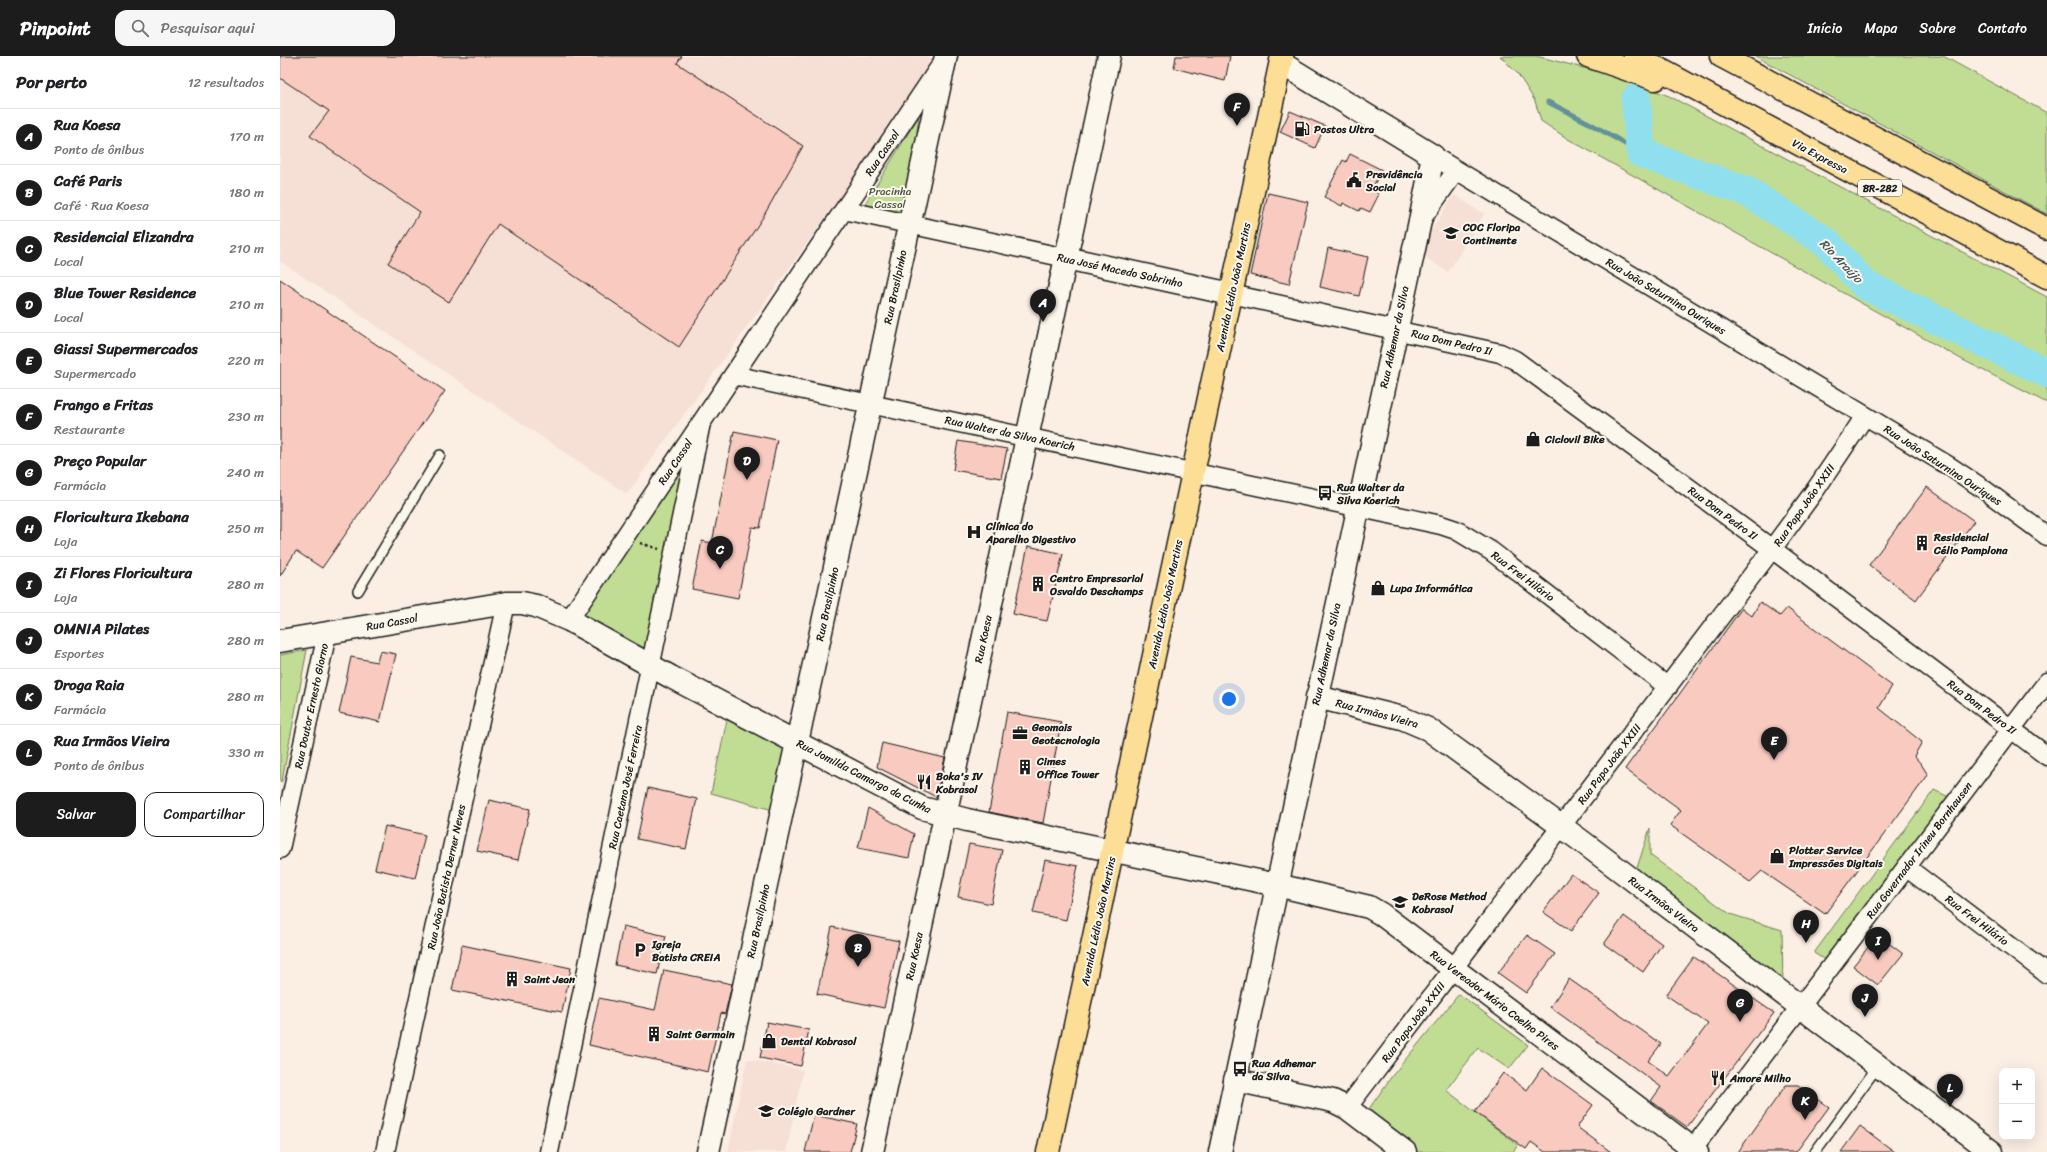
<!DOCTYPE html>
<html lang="pt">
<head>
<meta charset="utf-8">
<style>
	:root { --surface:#fff; --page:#f6f6f6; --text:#202124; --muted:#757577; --line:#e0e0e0; --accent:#1c1c1c }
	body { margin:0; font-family:Sriracha,sans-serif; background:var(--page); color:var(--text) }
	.controls { position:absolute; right:12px; bottom:12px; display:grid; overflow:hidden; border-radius:8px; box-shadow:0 4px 16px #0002 }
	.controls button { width:36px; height:36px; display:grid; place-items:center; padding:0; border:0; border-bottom:1px solid var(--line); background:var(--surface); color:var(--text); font:20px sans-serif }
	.you { position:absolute; left:949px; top:643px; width:14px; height:14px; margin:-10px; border:3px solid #fff; border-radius:50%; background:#1a73e8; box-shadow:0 0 0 6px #1a73e833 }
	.badge { display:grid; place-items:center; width:26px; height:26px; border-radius:50%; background:var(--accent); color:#fff; font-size:13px; font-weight:700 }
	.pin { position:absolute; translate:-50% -33px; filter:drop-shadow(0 1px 2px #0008) }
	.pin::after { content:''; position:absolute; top:21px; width:14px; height:12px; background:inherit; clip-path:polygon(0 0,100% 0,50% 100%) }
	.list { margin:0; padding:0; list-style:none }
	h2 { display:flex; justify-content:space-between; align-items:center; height:52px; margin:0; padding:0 16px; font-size:17px }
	h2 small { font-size:13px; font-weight:400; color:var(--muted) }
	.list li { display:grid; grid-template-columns:26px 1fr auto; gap:12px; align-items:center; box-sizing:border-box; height:56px; padding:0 16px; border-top:1px solid var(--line) }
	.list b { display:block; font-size:15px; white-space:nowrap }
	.list p { margin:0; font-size:13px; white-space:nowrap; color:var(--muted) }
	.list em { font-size:13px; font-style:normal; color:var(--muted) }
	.actions { display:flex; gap:8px; padding:12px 16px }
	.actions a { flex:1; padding:9px 0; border:1px solid var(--accent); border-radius:12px; text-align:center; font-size:14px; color:var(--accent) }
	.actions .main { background:var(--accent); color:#fff }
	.icon { flex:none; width:22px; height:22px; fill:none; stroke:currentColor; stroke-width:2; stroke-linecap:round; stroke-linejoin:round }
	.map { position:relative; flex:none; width:1767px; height:1096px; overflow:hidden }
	header { display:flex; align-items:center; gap:24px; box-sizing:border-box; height:56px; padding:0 20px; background:var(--accent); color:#fff }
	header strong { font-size:19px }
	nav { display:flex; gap:22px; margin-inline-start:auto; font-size:14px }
	.search { width:280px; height:36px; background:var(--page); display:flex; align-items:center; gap:10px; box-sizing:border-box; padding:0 14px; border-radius:12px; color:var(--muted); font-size:15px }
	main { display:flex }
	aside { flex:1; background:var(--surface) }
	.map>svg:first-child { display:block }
</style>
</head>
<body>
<header>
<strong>Pinpoint</strong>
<div class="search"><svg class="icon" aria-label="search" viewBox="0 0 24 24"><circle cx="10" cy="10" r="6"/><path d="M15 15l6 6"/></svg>Pesquisar aqui</div>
<nav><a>Início</a><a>Mapa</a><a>Sobre</a><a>Contato</a></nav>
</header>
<main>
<aside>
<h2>Por perto<small>12 resultados</small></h2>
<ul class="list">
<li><span class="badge">A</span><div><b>Rua Koesa</b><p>Ponto de ônibus</p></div><em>170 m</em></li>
<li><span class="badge">B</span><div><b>Café Paris</b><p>Café · Rua Koesa</p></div><em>180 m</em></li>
<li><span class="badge">C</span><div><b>Residencial Elizandra</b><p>Local</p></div><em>210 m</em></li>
<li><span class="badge">D</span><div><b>Blue Tower Residence</b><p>Local</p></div><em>210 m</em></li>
<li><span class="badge">E</span><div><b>Giassi Supermercados</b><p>Supermercado</p></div><em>220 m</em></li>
<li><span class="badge">F</span><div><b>Frango e Fritas</b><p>Restaurante</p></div><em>230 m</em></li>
<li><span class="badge">G</span><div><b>Preço Popular</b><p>Farmácia</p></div><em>240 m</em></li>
<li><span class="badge">H</span><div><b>Floricultura Ikebana</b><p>Loja</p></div><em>250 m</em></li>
<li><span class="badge">I</span><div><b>Zi Flores Floricultura</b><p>Loja</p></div><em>280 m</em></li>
<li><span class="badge">J</span><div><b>OMNIA Pilates</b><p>Esportes</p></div><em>280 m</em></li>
<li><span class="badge">K</span><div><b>Droga Raia</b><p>Farmácia</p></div><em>280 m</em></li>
<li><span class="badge">L</span><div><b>Rua Irmãos Vieira</b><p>Ponto de ônibus</p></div><em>330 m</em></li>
</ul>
<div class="actions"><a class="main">Salvar</a><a>Compartilhar</a></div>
</aside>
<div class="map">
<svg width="1767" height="1096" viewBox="0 0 1767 1096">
	<rect width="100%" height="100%" fill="#fbeee3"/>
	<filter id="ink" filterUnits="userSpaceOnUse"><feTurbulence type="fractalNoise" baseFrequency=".025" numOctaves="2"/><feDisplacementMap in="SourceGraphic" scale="8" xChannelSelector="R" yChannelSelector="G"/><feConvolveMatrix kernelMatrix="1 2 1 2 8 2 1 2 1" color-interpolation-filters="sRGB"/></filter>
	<g filter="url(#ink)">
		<!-- built -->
		<path fill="#f6dfd4" d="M0,0H650L644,24L347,438L0,205Z
			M1174,139L1204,158L1168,216L1138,196Z
			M467,1003L523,1014L506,1096H448Z"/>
		<!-- green -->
		<path fill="#c1dd94" stroke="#6e7c58" d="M1220,0H1256L1335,20L1389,40L1767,241V347L1681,303L1288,83L1261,65L1255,45L1238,18Z
			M1475,0H1663L1767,57V158Z
			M639,60L625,163L581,154Z
			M411,391L367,600L297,564Z
			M27,594L2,725L0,726V599Z
			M447,664L506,693L493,754L431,737Z
			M1654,734L1669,741L1545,904L1534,897Z
			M1370,772V799L1450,858L1502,874L1503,933L1354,821Z
			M1179,938L1248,989L1229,1013L1198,992L1166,1034L1238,1089L1233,1096H1133L1086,1057L1112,1020Z"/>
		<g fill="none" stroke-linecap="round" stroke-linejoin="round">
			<!-- stream -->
			<path stroke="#62919a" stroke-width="5" d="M1268,46L1309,67L1361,97"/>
			<!-- river -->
			<path stroke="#90dfee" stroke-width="30" d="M1356,43L1361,97L1468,136L1546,186L1585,229L1767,317"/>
		</g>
		<!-- building -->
		<path fill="#f9cabf" stroke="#1c1c1c" d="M0,0H402L397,7L523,90L483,161L399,291L218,168L169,246L108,207L140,156L30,80L49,55L0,22Z
			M896,0H950L945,25L894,12Z
			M1010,55L1045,70L1035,92L1000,76Z
			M1070,98L1102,114L1091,134L1099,138L1090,156L1081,152L1079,155L1063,147L1062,150L1044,141L1063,104L1066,106Z
			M988,137L1028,146L1009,228L970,219Z
			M1048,192L1088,201L1079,240L1040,231Z
			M0,223L165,335L42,512L16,495L0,520Z
			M454,375L497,384L480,472L472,471L458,542L412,533L422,485L432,487Z
			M678,385L727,393L721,422L673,414Z
			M1647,431L1694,465L1636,544L1589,509Z
			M748,490L783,498L767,565L733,558Z
			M1480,546L1500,560L1507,552L1612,630L1599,652L1642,686L1634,700L1641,708L1648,719L1545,858L1482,815L1470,826L1390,769L1401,754L1345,713L1462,552L1472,560Z
			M100,595L116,598L100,666L59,657L71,601L97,606Z
			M727,656L781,666L763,767L709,756Z
			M602,687L665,702L656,741L597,711Z
			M368,732L417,743L406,793L357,783Z
			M209,744L250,753L238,804L197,795Z
			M588,752L634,778L629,802L578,792Z
			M105,770L145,779L135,822L95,813Z
			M689,788L722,794L711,848L678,841Z
			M765,804L798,810L786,864L753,857Z
			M1291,818L1319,837L1291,875L1263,856Z
			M1344,860L1382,888L1363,916L1324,888Z
			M343,870L386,880L377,918L335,909Z
			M552,871L619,885L604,952L537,938Z
			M1247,879L1275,898L1246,937L1218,917Z
			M1598,879L1623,898L1598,929L1573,910Z
			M182,889L291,912L282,956L172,934Z
			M1414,901L1494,957L1407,1071L1371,1045L1381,1031L1270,951L1289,923L1381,988L1368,1005L1389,1020L1428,968L1386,939Z
			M384,914L452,928L445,958L441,957L428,1016L309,989L319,942L375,954Z
			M487,966L529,974L521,1010L480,1002Z
			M1262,1012L1313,1049L1297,1071L1331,1096H1265L1251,1086L1246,1093L1195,1056L1223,1017L1247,1034Z
			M1506,1029H1518L1549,1051L1516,1096H1458Z
			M534,1059L577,1068L570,1096H525Z
			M1580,1070L1615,1096H1561Z"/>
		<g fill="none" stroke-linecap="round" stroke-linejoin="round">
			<!-- service casing -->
			<g stroke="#1c1c1c" stroke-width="12">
				<path id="service" d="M78,535L160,399
					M1535,1096L1598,1010"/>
			</g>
			<!-- minor casing -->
			<g stroke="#1c1c1c" stroke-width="21">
				<path id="minor" d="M1153,100L1669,410L1702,432L1767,480
					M564,154L786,202
					M1141,164L1173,119
					M951,238L1220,297L1235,304L1492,493L1767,700
					M453,319L1161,469L1176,474L1211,495L1388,631
					M289,564L663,6
					M0,793L47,578
					M1626,811L1767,918
					M1067,1052L1492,493L1536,433L1585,360
					M105,1096L226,547
					M269,1096L421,367
					M1410,1096L1767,626"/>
			</g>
			<!-- tertiary casing -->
			<g stroke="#1c1c1c" stroke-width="25">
				<path id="tertiary" d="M0,585L226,547H242L256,550L289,564L391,621L642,752L687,764L997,829L1089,851L1101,858L1417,1096
					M955,1024L1053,1045L1067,1052L1125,1096
					M428,1096L666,0
					M592,1096L786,202"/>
			</g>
			<!-- secondary casing -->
			<g stroke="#1c1c1c" stroke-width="25">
				<path id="secondary" d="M829,0L786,202L951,238
					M1037,641L1122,662L1148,673L1300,784L1712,1096
					M940,1096L1140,165L1153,100L1001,7"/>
			</g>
			<!-- primary casing -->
			<g stroke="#1c1c1c" stroke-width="25">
				<path id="primary" d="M768,1096L1002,0"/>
			</g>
			<!-- motorway casing -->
			<g stroke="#1c1c1c" stroke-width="25">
				<path id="motorway" d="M1308,0L1375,23
					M1355,0L1767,221
					M1441,0L1767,173"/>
			</g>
			<!-- path -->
			<path stroke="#1c1c1c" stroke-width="2.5" stroke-dasharray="3 3" stroke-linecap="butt" d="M360,487L379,493"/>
			<!-- service -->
			<use href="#service" stroke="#fbf7ec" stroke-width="9"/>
			<!-- minor -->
			<use href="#minor" stroke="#fbf7ec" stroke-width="18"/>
			<!-- tertiary -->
			<use href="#tertiary" stroke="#fbf7ec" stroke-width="22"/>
			<!-- secondary -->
			<use href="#secondary" stroke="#fbf7ec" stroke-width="22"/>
			<!-- primary -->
			<use href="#primary" stroke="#fcde96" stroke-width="22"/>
			<!-- motorway -->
			<use href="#motorway" stroke="#fcde96" stroke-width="22"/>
		</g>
	</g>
	<!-- icons -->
	<defs>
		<g id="fuel-bare" transform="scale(1.2)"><path d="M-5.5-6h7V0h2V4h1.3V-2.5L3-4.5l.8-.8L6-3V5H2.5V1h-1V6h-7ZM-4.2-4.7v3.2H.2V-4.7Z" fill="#1c1c1c" stroke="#fbf7ec" stroke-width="2.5" paint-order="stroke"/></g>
		<g id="civic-bare" transform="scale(1.2)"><path d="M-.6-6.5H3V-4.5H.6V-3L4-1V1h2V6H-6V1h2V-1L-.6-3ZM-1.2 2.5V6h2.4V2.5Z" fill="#1c1c1c" stroke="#fbf7ec" stroke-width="2.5" paint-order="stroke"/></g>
		<g id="school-bare" transform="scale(1.2)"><path d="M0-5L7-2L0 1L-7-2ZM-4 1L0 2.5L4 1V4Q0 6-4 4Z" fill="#1c1c1c" stroke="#fbf7ec" stroke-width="2.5" paint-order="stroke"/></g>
		<g id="shop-bare" transform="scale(1.2)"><path d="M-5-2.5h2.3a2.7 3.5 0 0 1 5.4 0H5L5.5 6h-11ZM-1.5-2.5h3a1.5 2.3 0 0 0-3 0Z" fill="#1c1c1c" stroke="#fbf7ec" stroke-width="2.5" paint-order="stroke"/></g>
		<g id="bus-bare" transform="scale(1.2)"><path d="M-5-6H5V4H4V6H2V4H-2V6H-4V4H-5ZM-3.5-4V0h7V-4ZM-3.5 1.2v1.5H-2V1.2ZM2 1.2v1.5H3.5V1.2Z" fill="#1c1c1c" stroke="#fbf7ec" stroke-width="2.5" paint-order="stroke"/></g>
		<g id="hospital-bare" transform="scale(1.2)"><path d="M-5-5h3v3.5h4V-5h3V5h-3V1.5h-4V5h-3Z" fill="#1c1c1c" stroke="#fbf7ec" stroke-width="2.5" paint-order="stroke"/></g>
		<g id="building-bare" transform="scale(1.2)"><path d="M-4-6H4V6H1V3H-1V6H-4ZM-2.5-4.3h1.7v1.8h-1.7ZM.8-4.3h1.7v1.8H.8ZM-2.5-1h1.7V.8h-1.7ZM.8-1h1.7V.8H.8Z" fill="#1c1c1c" stroke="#fbf7ec" stroke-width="2.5" paint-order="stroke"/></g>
		<g id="office-bare" transform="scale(1.2)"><path d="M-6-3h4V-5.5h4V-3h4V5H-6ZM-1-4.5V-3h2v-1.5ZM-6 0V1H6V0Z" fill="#1c1c1c" stroke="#fbf7ec" stroke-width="2.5" paint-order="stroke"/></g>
		<g id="restaurant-bare" transform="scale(1.2)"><path d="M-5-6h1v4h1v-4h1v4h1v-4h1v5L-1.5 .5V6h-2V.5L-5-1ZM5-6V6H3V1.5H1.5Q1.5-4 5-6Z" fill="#1c1c1c" stroke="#fbf7ec" stroke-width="2.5" paint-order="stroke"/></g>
		<g id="university-bare" transform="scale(1.2)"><path d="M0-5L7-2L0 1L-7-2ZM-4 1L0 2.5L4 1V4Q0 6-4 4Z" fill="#1c1c1c" stroke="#fbf7ec" stroke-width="2.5" paint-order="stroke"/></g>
		<g id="parking-bare" transform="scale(1.2)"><path d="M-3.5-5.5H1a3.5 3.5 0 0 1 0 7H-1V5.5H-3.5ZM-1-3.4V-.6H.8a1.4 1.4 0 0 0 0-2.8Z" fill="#1c1c1c" stroke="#fbf7ec" stroke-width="2.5" paint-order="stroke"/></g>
	</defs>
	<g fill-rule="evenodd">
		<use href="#fuel-bare" x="1022" y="73"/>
		<use href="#civic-bare" x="1074" y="124"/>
		<use href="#school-bare" x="1171" y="177"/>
		<use href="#shop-bare" x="1253" y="383"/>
		<use href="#bus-bare" x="1045" y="437"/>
		<use href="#hospital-bare" x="694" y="476"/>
		<use href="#building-bare" x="1642" y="487"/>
		<use href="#building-bare" x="758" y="528"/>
		<use href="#shop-bare" x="1098" y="532"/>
		<use href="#office-bare" x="740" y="677"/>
		<use href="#building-bare" x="745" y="711"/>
		<use href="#restaurant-bare" x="644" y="726"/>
		<use href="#shop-bare" x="1497" y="800"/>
		<use href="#university-bare" x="1120" y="846"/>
		<use href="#parking-bare" x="360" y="894"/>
		<use href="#building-bare" x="232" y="923"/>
		<use href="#building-bare" x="374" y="978"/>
		<use href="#shop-bare" x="489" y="985"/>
		<use href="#bus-bare" x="960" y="1013"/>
		<use href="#restaurant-bare" x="1438" y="1022"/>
		<use href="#school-bare" x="486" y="1055"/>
	</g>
	<g text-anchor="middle" stroke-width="4" stroke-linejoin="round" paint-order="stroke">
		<!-- shield labels -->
		<rect fill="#fbf7ec" stroke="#5f5e5a" stroke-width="1" x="1578" y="124" width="44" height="16" rx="3"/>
		<g font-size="10" font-weight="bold" fill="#1c1c1c">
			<text x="1600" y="136">BR-282</text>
		</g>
		<!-- poi labels -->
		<g font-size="11" font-weight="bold" fill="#1c1c1c" stroke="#fbf7ec" text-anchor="start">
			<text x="1034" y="77">Postos Ultra</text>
			<text x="1086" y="122">Previdência<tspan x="1086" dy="13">Social</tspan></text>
			<text x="1183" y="175">COC Floripa<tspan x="1183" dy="13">Continente</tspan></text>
			<text x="1265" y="387">Ciclovil Bike</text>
			<text x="1057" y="435">Rua Walter da<tspan x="1057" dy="13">Silva Koerich</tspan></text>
			<text x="706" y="474">Clínica do<tspan x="706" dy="13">Aparelho Digestivo</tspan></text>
			<text x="1654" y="485">Residencial<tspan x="1654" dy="13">Célio Pamplona</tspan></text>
			<text x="770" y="526">Centro Empresarial<tspan x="770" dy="13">Osvaldo Deschamps</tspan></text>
			<text x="1110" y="536">Lupa Informática</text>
			<text x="752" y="675">Geomais<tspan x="752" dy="13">Geotecnologia</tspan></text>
			<text x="757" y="709">Cimes<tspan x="757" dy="13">Office Tower</tspan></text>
			<text x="656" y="724">Boka's IV<tspan x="656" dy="13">Kobrasol</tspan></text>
			<text x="1509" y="798">Plotter Service<tspan x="1509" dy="13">Impressões Digitais</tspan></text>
			<text x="1132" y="844">DeRose Method<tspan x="1132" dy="13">Kobrasol</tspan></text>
			<text x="372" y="892">Igreja<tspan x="372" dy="13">Batista CREIA</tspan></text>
			<text x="244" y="927">Saint Jean</text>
			<text x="386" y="982">Saint Germain</text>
			<text x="501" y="989">Dental Kobrasol</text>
			<text x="972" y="1011">Rua Adhemar<tspan x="972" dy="13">da Silva</tspan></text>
			<text x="1450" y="1026">Amore Milho</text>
			<text x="498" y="1059">Colégio Gardner</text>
		</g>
		<!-- street labels -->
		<g font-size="11" fill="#1c1c1c" stroke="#fbf7ec">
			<text transform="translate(602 97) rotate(-56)" y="4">Rua Cassol</text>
			<text transform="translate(1540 100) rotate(28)" y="4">Via Expressa</text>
			<text transform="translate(840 214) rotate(12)" y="4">Rua José Macedo Sobrinho</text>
			<text transform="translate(615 231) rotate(-78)" y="4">Rua Brasilpinho</text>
			<text transform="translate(953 231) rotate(-78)" y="4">Avenida Lédio João Martins</text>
			<text transform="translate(1386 240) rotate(31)" y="4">Rua João Saturnino Ouriques</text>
			<text transform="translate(1114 281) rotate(-78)" y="4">Rua Adhemar da Silva</text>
			<text transform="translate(1172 286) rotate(13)" y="4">Rua Dom Pedro II</text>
			<text transform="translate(730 377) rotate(12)" y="4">Rua Walter da Silva Koerich</text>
			<text transform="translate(395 406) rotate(-56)" y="4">Rua Cassol</text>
			<text transform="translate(1663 409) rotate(33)" y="4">Rua João Saturnino Ouriques</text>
			<text transform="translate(1524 449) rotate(-55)" y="4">Rua Papa João XXIII</text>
			<text transform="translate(1443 457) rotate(36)" y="4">Rua Dom Pedro II</text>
			<text transform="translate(1243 520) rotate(37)" y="4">Rua Frei Hilário</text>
			<text transform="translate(547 548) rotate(-78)" y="4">Rua Brasilpinho</text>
			<text transform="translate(885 548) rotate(-78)" y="4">Avenida Lédio João Martins</text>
			<text transform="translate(112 566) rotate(-10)" y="4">Rua Cassol</text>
			<text transform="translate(703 583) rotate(-78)" y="4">Rua Koesa</text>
			<text transform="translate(1046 598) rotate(-78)" y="4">Rua Adhemar da Silva</text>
			<text transform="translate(31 650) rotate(-78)" y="4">Rua Doutor Ernesto Giorno</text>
			<text transform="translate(1702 651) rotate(37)" y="4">Rua Dom Pedro II</text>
			<text transform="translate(1097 657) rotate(15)" y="4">Rua Irmãos Vieira</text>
			<text transform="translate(1329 708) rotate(-53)" y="4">Rua Papa João XXIII</text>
			<text transform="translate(584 720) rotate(27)" y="4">Rua Jomilda Camargo da Cunha</text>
			<text transform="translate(345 731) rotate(-78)" y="4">Rua Caetano José Ferreira</text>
			<text transform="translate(1639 794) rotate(-53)" y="4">Rua Governador Irineu Bornhausen</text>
			<text transform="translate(166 821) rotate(-78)" y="4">Rua João Batista Derner Neves</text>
			<text transform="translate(1384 848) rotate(37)" y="4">Rua Irmãos Vieira</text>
			<text transform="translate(1697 864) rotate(37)" y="4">Rua Frei Hilário</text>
			<text transform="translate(478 865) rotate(-78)" y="4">Rua Brasilpinho</text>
			<text transform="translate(818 865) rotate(-78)" y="4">Avenida Lédio João Martins</text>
			<text transform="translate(634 900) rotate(-78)" y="4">Rua Koesa</text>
			<text transform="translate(1215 944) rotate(37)" y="4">Rua Vereador Mário Coelho Pires</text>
			<text transform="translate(1133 966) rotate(-53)" y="4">Rua Papa João XXIII</text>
		</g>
		<!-- park labels -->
		<g font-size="11" fill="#4e5640" stroke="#fbf7ec">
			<text x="610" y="139">Pracinha<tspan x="610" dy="13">Cassol</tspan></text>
		</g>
		<!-- water labels -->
		<g font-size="12" font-style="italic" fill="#3f565b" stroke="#fbf7ec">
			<text transform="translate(1561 205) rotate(46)" y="4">Rio Araújo</text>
		</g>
	</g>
</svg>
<div class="controls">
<button>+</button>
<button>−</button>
</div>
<div class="you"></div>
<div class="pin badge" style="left:763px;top:266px">A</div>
<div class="pin badge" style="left:578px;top:911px">B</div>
<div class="pin badge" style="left:440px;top:513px">C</div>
<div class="pin badge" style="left:467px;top:424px">D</div>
<div class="pin badge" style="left:1494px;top:704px">E</div>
<div class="pin badge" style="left:957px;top:70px">F</div>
<div class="pin badge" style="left:1460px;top:966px">G</div>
<div class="pin badge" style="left:1526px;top:887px">H</div>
<div class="pin badge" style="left:1598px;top:904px">I</div>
<div class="pin badge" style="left:1585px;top:961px">J</div>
<div class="pin badge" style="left:1525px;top:1064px">K</div>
<div class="pin badge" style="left:1670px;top:1051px">L</div>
</div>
</main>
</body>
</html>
